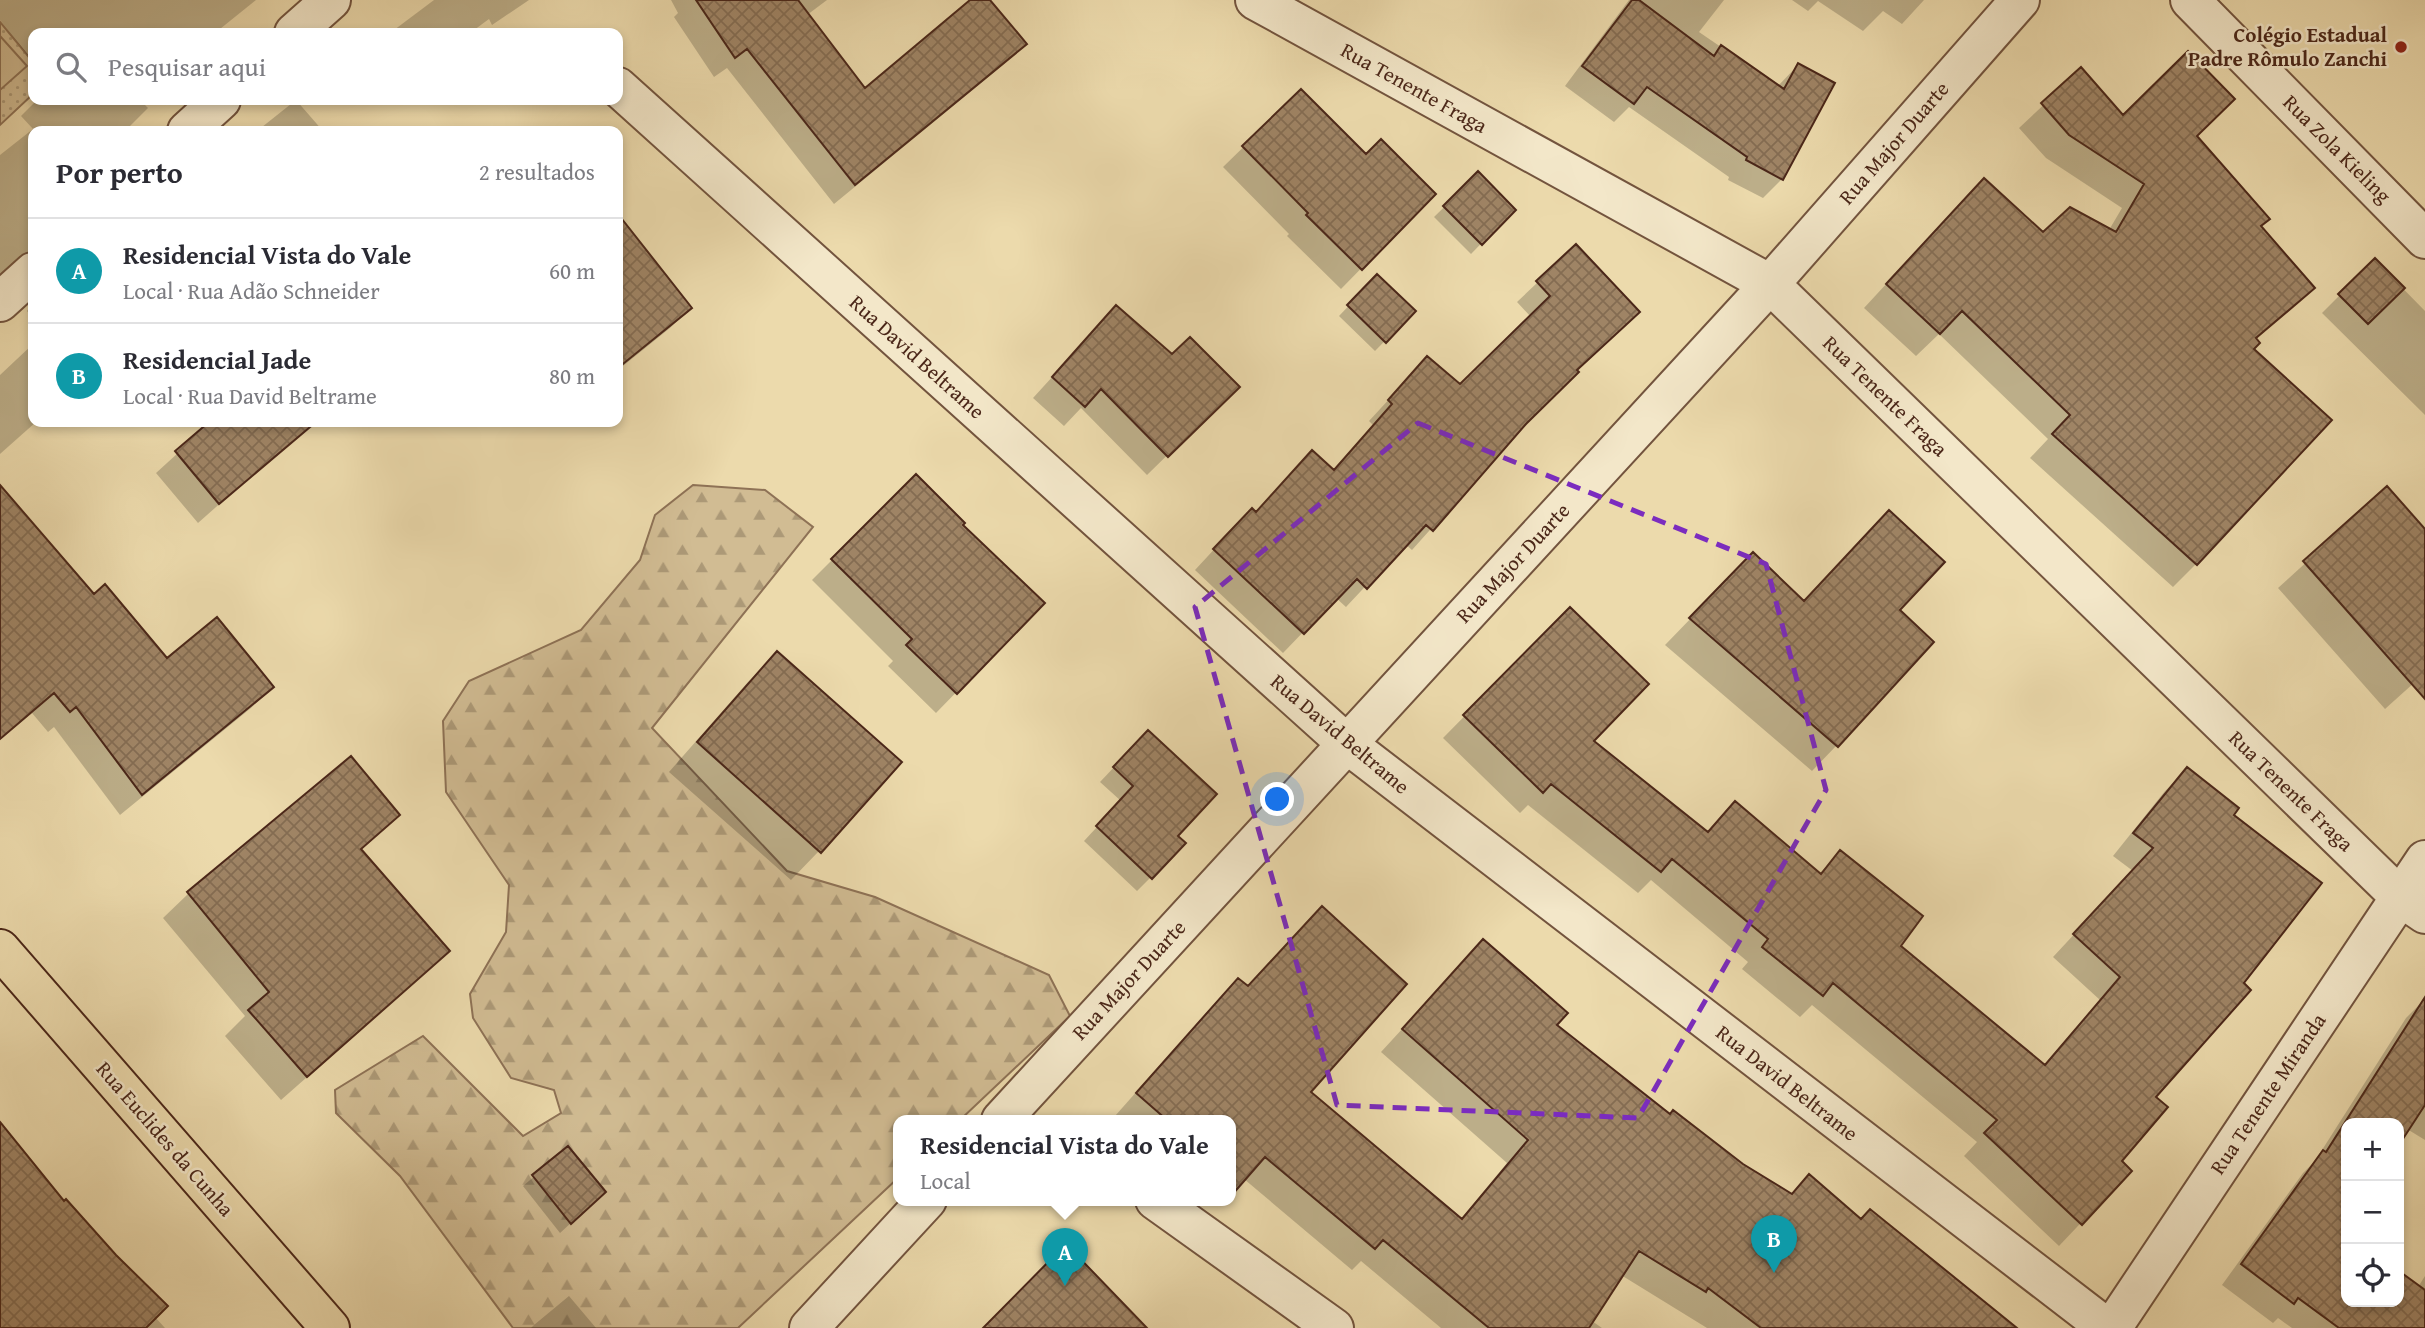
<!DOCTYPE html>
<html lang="pt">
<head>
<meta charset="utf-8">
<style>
	:root { --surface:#fff; --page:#f7f7f7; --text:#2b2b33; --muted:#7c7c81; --line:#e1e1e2; --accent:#8f2418 }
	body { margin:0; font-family:"Gentium Book Plus",serif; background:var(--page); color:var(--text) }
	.controls { position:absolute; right:21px; bottom:21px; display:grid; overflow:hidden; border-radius:14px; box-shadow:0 4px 10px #0003 }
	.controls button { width:63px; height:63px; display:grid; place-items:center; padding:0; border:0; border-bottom:2px solid var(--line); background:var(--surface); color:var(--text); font:35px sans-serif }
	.you { position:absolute; left:1278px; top:800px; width:24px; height:24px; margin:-18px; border:5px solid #fff; border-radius:50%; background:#1a73e8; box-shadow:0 0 0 10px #1a73e833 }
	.badge { display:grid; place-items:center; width:46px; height:46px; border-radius:50%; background:var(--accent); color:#fff; font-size:23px; font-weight:700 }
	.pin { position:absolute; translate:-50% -58px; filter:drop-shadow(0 2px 4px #0008) }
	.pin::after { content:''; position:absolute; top:37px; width:24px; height:21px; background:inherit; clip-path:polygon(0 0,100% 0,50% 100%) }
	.popup { position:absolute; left:893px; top:1115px; width:343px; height:91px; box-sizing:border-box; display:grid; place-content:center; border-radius:14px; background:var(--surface); filter:drop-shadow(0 2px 5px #0005); font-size:23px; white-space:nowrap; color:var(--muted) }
	.popup b { font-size:26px; color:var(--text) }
	.popup::after { content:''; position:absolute; left:50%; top:100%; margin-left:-14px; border:14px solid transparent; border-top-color:var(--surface) }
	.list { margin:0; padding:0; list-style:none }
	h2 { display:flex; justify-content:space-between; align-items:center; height:91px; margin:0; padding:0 28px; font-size:30px }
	h2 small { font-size:23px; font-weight:400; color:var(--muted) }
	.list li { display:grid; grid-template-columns:46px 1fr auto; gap:21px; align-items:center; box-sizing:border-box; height:105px; padding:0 28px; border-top:2px solid var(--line) }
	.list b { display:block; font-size:26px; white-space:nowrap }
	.list p { margin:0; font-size:23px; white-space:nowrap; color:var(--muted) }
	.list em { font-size:23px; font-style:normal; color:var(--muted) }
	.icon { flex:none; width:38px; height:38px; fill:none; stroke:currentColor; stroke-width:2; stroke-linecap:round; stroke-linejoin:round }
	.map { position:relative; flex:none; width:2425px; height:1328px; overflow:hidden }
	.search { position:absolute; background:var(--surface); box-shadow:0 4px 10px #0003; left:28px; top:28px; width:595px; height:77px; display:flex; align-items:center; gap:18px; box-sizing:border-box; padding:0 24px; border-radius:14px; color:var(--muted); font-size:26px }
	.panel { position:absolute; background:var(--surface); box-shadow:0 4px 10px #0003; left:28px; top:126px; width:595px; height:301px; border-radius:14px }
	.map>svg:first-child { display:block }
</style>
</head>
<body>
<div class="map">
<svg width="2425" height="1328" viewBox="0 0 2425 1328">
	<defs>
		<pattern id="forest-firs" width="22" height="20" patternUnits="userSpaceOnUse" patternTransform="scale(1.75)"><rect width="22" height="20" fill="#d1bc93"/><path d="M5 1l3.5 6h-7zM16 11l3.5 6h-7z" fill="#ac9977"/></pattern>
		<pattern id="park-dots" width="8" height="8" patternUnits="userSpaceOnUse" patternTransform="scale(1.75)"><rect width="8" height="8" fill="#d1bc93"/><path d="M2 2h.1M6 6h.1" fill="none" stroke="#ac9977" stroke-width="1.8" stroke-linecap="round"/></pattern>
		<pattern id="building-cross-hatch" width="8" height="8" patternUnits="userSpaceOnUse" patternTransform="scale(1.75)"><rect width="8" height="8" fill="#9f8465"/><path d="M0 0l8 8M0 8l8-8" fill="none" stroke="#846c52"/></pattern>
	</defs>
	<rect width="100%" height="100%" fill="#ecdaac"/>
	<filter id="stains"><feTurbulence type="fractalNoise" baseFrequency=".00286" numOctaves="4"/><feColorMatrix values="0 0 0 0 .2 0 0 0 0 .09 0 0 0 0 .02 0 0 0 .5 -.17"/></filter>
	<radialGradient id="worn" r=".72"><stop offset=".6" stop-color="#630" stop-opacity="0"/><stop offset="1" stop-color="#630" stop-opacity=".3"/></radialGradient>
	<!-- forest -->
	<path fill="url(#forest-firs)" stroke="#8e7256" stroke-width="2" d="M693,485L765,490L813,527L652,728L787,871L875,897L1049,975L1070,1016L960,1120H899V1177L738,1328H513L400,1176L336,1113L335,1090L423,1036L523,1136L561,1113L554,1090L511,1078L473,1018L470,994L506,932L509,885L446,792L443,721L469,681L581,630L640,560L655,515Z"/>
	<!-- park -->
	<path fill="url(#park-dots)" stroke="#8e7256" stroke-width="2" d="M0,22L33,62V94L0,125Z"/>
	<!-- pitch -->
	<path fill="#d1bc93" stroke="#8e7256" stroke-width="2" d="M0,36L27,66L0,90Z"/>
	<!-- shadow -->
	<path fill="#0003" d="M0,0H256L215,33H33V62L0,20Z
		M434,0H529L492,25L489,19L470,33H390Z
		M671,0H827L807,15L864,90L973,0H988L1024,44L1004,64L834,204L727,68L714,77L674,17L678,13Z
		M1629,0H1724L1699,32L1778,86L1798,65L1782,179L1763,198L1728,180L1729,177L1629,107L1614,122L1565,86Z
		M1792,0H1924L1902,24L1883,11L1863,31L1818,1L1808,11Z
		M2081,70L2123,117L2195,136L2260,227L2312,288L2255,340L2196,564L2173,587L2030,458L2048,439L1939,334L1916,356L1864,308L1961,203L2043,235L2109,230L2122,208L2046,158L2019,128Z
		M1301,91L1366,157L1434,194L1341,289L1287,236L1289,234L1223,167Z
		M37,100H149L144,104L148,108L125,131H33V287L7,271L0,274V155L33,129L21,116Z
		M296,100L323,131H257Z
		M1478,174L1514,210L1471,254L1434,217Z
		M639,243L690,308L670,328L618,370V261Z
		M1576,246V370L1523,426L1412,550L1405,544L1346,607L1336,598L1283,653L1195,570L1232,530L1333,471L1373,425L1369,421L1427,358L1460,387L1531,317L1517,302Z
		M2375,260L2425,311V415L2322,313Z
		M1377,276L1414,311L1375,351L1339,316Z
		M33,301V319L27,311Z
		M1116,307L1172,357L1237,387L1147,475L1081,408L1064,426L1033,398Z
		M33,344V422H36L0,454V375Z
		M212,422H282L295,437L198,523L156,473Z
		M916,476L960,525L1043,603L936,713L888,666L893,661L812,580Z
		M0,488L93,597L167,661L272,687L251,708L120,815L54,727L48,732L32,713L0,740Z
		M2387,489L2425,531V673L2385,709L2278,588Z
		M1728,580L1804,603L1897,610L1837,745L1812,771L1665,645Z
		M1570,609L1591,741L1706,833L1735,803L1819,874L1840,852L1899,946L2044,1066L2100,1000L2053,957L2133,871L2113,856L2165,791L2187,770L2231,816L2153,1097L2119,1161L2130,1171L2059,1246L1964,1156L1977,1142L1812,1005L1800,1017L1742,969L1748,962L1651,880L1638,893L1528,805L1520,813L1443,738Z
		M777,654L819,851L791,880L669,772L748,682Z
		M1134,746L1151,877L1137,891L1084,841L1121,801L1100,782Z
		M351,758L398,815L360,851L448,951L423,975L281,1100L225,1036L245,1016L163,918L188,894Z
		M1322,908L1308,1092L1460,1220L1507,1163L1381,1052L1483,941L1555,1026L1670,1116L1791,1195L1809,1177L1860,1221L2013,1328H1707L1621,1275L1592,1321L1602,1328H1441L1361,1261L1352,1270L1244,1179L1231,1120H1119L1115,1116L1216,1002L1238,980L1247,988Z
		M2425,999V1140L2407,1129L2399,1142V1123H2346V1229L2343,1233L2346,1235V1302H2399V1273L2418,1287L2425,1276V1328H2292L2278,1318L2273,1323L2222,1285L2303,1173L2315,1161L2406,1018Z
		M0,1125L155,1317L165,1328H0Z
		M568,1148L594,1202L560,1233L523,1186Z
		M569,1296L596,1328H531L534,1325Z"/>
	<!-- building -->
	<path fill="url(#building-cross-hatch)" stroke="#4b2719" stroke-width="2" d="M696,0H798L865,88L970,0H990L1027,44L855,185L747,49L735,58Z
		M1632,0H1639L1714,56L1721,45L1784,89L1798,63L1835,83L1783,180L1746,160L1747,157L1647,87L1634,104L1582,66Z
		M2188,51L2235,99L2197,136L2270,219L2261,226L2315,288L2256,338L2260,343L2254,349L2332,420L2197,565L2052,434L2070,415L1962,311L1940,334L1886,284L1984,178L2043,232L2070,207L2116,232L2144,184L2069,135L2041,103L2081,67L2123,115Z
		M1301,89L1366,154L1381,139L1436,194L1362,270L1306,215L1308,213L1242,146Z
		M1478,171L1516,210L1482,245L1443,206Z
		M618,214L692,308L618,368Z
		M1576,244L1640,312L1577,370L1579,372L1526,424L1433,531L1426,525L1367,589L1357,579L1304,634L1213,549L1252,508L1256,512L1312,450L1334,470L1392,404L1388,400L1427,356L1460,384L1550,296L1536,281Z
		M2375,258L2405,288L2368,324L2338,294Z
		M1377,274L1416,311L1386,343L1347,305Z
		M1116,305L1172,354L1190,337L1240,387L1168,457L1101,389L1085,407L1052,377Z
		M209,422H316L219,504L175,451Z
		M916,474L965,523L963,525L1045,603L957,694L906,645L912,639L831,559Z
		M0,485L94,594L105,584L167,658L217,617L274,687L142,795L76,707L70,712L54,693L0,739Z
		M2387,486L2425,529V699L2303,561Z
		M1889,510L1945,562L1900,610L1934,642L1838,747L1689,618L1753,552L1804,601Z
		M1570,607L1649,684L1594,741L1708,832L1735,801L1821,874L1840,850L1923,916L1901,946L2045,1065L2120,977L2073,934L2153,848L2133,833L2187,767L2239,808L2234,815L2322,883L2244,983L2251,990L2156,1097L2168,1107L2122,1161L2132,1171L2082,1225L1984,1133L1997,1120L1833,983L1823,996L1762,947L1768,939L1672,859L1661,872L1551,784L1543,793L1463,715Z
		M777,651L902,762L821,853L697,742Z
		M1148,730L1217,794L1178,836L1186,843L1152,879L1096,826L1133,786L1113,767Z
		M351,756L400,815L361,849L450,951L307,1077L248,1010L269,992L187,892Z
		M1322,906L1407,984L1311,1092L1462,1219L1528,1140L1402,1029L1483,939L1568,1013L1557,1025L1670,1114L1673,1110L1743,1164L1792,1194L1809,1174L1861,1219L1870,1209L2017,1328H1761L1708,1288L1706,1292L1639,1251L1589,1328H1489L1383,1240L1375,1249L1265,1157L1231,1196V1120H1167L1136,1093L1238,978L1248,986Z
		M2425,997V1105L2399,1145V1123H2346V1226L2343,1231L2346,1233V1302H2399V1271L2425,1290V1328H2339L2298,1298L2294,1304L2241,1264L2323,1150L2326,1152Z
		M0,1122L64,1201L66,1199L116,1255L168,1306L146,1328H0Z
		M568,1146L606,1192L571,1224L532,1175Z
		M1066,1244L1147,1328H983Z"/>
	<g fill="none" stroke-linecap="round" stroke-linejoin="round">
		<!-- minor casing -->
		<g stroke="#73543e" stroke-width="42">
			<path id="minor" d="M1255,0L1770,284L2400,897L2425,914
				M2190,0L2425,239
				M294,33L331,0
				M618,87L1347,744L2107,1328
				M187,131L221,100
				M0,302L33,272
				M1001,1120L1770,284L2020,0
				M1155,1200L1334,1328
				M809,1328L927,1200
				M2112,1328L2425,860"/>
		</g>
		<!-- major casing -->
		<g stroke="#4b2719" stroke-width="42">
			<path id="major" d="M0,949L330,1328"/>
		</g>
		<!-- minor -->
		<use href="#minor" stroke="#f3e7c9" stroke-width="38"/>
		<!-- major -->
		<use href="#major" stroke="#ecdaac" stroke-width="38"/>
	</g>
	<!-- marked area -->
	<path fill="none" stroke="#7b2cbf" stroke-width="5" stroke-dasharray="14 9" stroke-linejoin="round" d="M1418,423L1766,564L1826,790L1638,1118L1337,1105L1195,607Z"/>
	<!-- markers -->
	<circle fill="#8f2418" stroke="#f3e7c9" stroke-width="2.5" cx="2401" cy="47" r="7"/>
	<g text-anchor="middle" stroke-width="5" stroke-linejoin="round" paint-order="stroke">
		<!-- poi labels -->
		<g font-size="21" font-weight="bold" fill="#4b2719" stroke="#f3e7c9" text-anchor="end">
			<text x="2387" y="42">Colégio Estadual<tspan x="2387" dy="24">Padre Rômulo Zanchi</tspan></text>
		</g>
		<!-- street labels -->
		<g font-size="21" fill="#4b2719" stroke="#f3e7c9">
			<text transform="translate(1414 88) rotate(29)" y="7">Rua Tenente Fraga</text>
			<text transform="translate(1894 143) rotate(-49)" y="7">Rua Major Duarte</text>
			<text transform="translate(2337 149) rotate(45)" y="7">Rua Zola Kieling</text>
			<text transform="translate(917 357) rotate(42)" y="7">Rua David Beltrame</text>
			<text transform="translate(1885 396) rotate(44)" y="7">Rua Tenente Fraga</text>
			<text transform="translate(1513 563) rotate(-47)" y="7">Rua Major Duarte</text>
			<text transform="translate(1340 734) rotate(40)" y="7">Rua David Beltrame</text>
			<text transform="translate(2291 791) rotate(44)" y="7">Rua Tenente Fraga</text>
			<text transform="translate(1129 980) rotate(-47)" y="7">Rua Major Duarte</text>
			<text transform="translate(1787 1083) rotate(38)" y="7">Rua David Beltrame</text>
			<text transform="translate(2268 1094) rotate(-56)" y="7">Rua Tenente Miranda</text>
			<text transform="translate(165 1139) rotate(49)" y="7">Rua Euclides da Cunha</text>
		</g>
	</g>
	<rect width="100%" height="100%" filter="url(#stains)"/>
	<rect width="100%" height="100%" fill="url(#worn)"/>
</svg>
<div class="controls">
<button>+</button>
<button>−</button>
<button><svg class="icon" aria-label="locate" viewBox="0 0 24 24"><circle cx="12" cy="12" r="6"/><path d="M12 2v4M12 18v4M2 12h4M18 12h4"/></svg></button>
</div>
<div class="you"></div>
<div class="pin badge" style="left:1065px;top:1286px;background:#0f9aa8">A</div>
<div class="popup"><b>Residencial Vista do Vale</b>Local</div>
<div class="pin badge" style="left:1774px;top:1273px;background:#0f9aa8">B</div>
<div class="search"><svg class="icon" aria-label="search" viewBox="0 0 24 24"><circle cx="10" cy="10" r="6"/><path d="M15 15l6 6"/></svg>Pesquisar aqui</div>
<section class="panel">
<h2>Por perto<small>2 resultados</small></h2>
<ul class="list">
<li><span class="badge" style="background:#0f9aa8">A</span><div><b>Residencial Vista do Vale</b><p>Local · Rua Adão Schneider</p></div><em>60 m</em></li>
<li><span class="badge" style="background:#0f9aa8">B</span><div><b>Residencial Jade</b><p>Local · Rua David Beltrame</p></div><em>80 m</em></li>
</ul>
</section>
</div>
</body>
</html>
